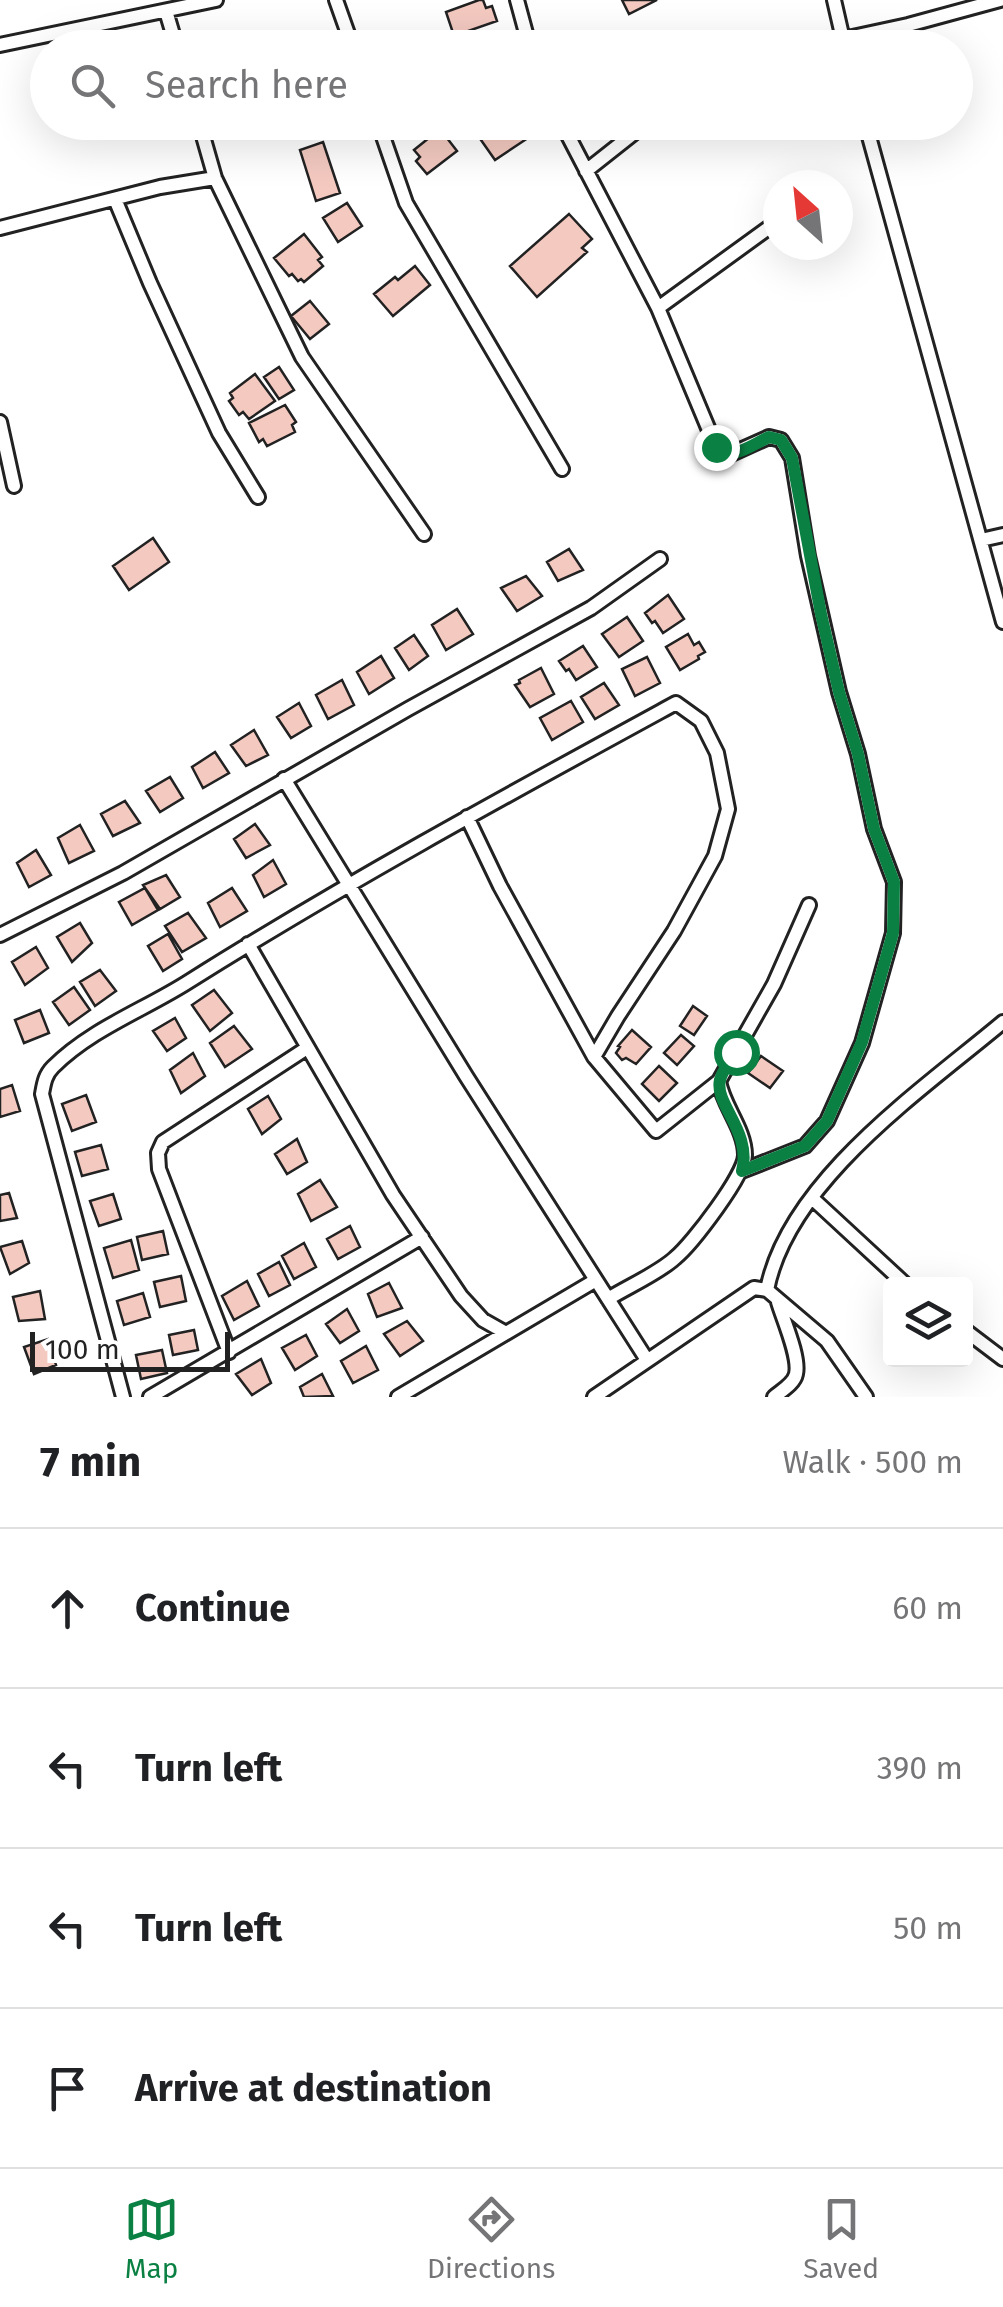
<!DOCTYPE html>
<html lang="en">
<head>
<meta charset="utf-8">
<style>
	:root { --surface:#fff; --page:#f2f2f2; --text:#202124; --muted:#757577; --line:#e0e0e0; --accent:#0b8043 }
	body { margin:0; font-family:"Fira Sans",sans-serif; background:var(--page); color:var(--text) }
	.controls { position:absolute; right:30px; bottom:30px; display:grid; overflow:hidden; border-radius:10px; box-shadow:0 10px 40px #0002 }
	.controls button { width:90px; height:90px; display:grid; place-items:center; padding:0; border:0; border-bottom:2px solid var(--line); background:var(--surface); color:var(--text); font:50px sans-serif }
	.compass { position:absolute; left:763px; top:170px; width:90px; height:90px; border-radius:50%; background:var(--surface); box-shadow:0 10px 40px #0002; rotate:333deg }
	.scale { position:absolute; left:30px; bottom:25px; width:200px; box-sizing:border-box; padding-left:10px; border:5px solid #222; border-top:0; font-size:28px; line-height:35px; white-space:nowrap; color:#222; -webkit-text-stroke:8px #fff; paint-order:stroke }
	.stop { position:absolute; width:30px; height:30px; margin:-22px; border:8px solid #0b8043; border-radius:50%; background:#fff }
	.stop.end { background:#0b8043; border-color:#fff; box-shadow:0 2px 10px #0008 }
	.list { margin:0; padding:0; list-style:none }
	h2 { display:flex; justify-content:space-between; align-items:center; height:130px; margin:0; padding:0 40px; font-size:42px }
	h2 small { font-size:32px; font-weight:400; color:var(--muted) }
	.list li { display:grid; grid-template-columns:65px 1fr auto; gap:30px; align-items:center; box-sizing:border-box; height:160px; padding:0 40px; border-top:2px solid var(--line) }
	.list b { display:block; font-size:38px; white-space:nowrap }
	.list em { font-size:32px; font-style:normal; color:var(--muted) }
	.icon { flex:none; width:55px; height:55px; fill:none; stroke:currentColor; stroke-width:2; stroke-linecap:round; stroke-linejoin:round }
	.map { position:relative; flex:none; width:1003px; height:1397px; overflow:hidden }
	.search { position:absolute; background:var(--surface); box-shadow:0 10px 40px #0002; left:30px; right:30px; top:30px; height:110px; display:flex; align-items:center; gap:25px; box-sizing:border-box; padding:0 35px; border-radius:55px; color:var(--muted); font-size:38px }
	.sheet { height:770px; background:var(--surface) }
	nav { display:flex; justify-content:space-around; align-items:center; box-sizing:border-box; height:140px; border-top:2px solid var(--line); background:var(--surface); font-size:28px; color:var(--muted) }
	nav a { display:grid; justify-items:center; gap:5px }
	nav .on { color:var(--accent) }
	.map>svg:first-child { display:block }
</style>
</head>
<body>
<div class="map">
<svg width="1003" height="1397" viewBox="0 0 1003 1397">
	<rect width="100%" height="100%" fill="#fff"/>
	<!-- building -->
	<path fill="#f3c9c0" stroke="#222" stroke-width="2.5" d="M479,0H483L486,8L492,6L497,21L454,36L446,12Z
		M622,0H657L629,14Z
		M507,122H522L531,136L495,160L481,140Z
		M440,129L457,151L427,174L416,161L420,157L414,150Z
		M323,142L340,193L316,201L300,150Z
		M347,203L362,226L338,242L323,218Z
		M569,214L592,239L582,248L587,252L537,297L510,266Z
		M304,234L322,257L318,260L323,266L304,282L301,279L298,281L292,274L289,276L274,258Z
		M415,266L430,285L393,316L374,294L395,277L398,280Z
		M310,301L329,324L310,339L291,316Z
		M279,367L294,390L279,399L264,377Z
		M255,374L275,401L249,419L243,412L239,415L229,401L233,398L230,393Z
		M285,405L296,422L292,425L295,432L267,446L263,439L259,442L249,423Z
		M153,538L169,562L129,590L113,566Z
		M569,549L583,570L558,581L547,562Z
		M526,576L542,596L517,611L501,588Z
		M668,595L684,619L663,633L655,621L652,623L645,613Z
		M457,609L473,634L446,650L432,625Z
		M627,617L643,641L619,657L602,634Z
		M688,634L694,645L699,642L705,652L698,656L699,659L680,670L666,647Z
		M414,635L428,656L409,670L395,648Z
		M583,646L597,667L576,680L569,669L566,671L559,661Z
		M381,656L394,678L369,694L357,672Z
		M647,657L660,683L635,696L622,669Z
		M541,668L554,694L530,707L515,685L520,683L519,680Z
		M342,680L354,705L328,719L316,695Z
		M604,683L619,705L595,719L581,697Z
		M571,701L583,722L552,740L540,718Z
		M299,703L311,726L291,738L277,717Z
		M254,730L268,755L246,766L231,745Z
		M215,752L229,773L203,788L192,767Z
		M170,777L183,798L160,812L146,791Z
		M125,801L140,823L113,836L101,814Z
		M255,824L270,845L246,858L234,839Z
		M80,825L94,851L69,863L58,838Z
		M36,850L51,875L29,887L17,863Z
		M273,860L286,884L264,897L253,875Z
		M166,875L180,897L160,909L143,885Z
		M145,888L158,910L132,925L119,902Z
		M232,888L247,911L220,927L208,903Z
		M188,913L206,938L182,952L165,926Z
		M80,923L92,943L72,962L57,937Z
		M168,934L182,959L163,971L148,946Z
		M36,947L48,968L25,985L12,962Z
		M100,970L116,991L95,1006L80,982Z
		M74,987L90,1010L69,1025L53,1002Z
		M214,990L232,1013L210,1031L192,1005Z
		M693,1006L707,1016L694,1035L680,1026Z
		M40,1010L49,1033L24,1043L15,1020Z
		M175,1018L186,1038L167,1051L153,1031Z
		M234,1026L252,1049L225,1067L210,1043Z
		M632,1030L651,1047L636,1064L626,1058L622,1060L616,1053L620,1047L618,1046Z
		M681,1035L694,1046L677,1065L664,1053Z
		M193,1053L205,1076L181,1093L170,1070Z
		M761,1056L783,1071L770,1088L748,1073Z
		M659,1066L677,1083L659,1101L642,1084Z
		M12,1085L20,1111L0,1117V1089Z
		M86,1095L96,1122L72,1131L62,1104Z
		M268,1096L281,1119L262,1134L248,1109Z
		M297,1139L307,1162L287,1174L275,1154Z
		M101,1145L108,1169L82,1176L75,1152Z
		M320,1180L337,1207L311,1221L298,1194Z
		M9,1193L17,1218L0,1221V1195Z
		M113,1194L121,1219L99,1226L90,1201Z
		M350,1226L360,1247L338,1259L327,1239Z
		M163,1231L168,1254L142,1260L137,1237Z
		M131,1240L139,1270L113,1278L104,1248Z
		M22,1241L29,1263L10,1274L0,1247Z
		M304,1243L316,1267L294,1279L282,1256Z
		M279,1262L290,1285L269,1296L258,1274Z
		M181,1276L186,1301L160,1307L154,1282Z
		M247,1281L259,1306L234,1320L222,1296Z
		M389,1283L402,1308L377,1317L368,1294Z
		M40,1291L45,1319L19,1321L13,1297Z
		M143,1293L150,1317L124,1325L117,1301Z
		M347,1309L359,1331L340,1343L326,1324Z
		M407,1321L423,1341L400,1356L384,1334Z
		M194,1330L198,1350L173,1355L169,1335Z
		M306,1335L317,1356L295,1370L282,1348Z
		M48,1339L56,1365L34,1374L24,1347Z
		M366,1346L378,1370L353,1383L341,1361Z
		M162,1350L167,1373L141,1379L136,1355Z
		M261,1359L271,1383L252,1395L236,1374Z
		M322,1374L333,1396L304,1397L300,1387Z"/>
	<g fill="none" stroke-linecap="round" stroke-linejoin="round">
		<!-- minor casing -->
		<g stroke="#222" stroke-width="18">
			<path id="minor" d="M336,0L353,48
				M517,0L530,48
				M834,0L845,48
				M166,11L177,48
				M843,39L908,25L1000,0
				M0,45L216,0
				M199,122L215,178L302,357L424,534
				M378,122L406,203L562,469
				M561,122L658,308L716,447L722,453L729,455L769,437L781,440L792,458L808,556L839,692L858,754L874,829L894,882L893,933L862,1043L827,1121L805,1146L742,1171
				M865,122L1003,622
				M586,171L648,122
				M115,199L150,283L219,433L258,497
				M0,228L160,187L215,178
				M658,308L778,221
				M0,422L14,486
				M981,540L1003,535
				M284,779L466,1076L647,1360
				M467,817L500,886L594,1057L656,1131L719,1081L774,984L809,905
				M0,935L123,873L408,709L591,608L660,559
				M248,944L393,1195L461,1296L483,1320L506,1333
				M812,1198L905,1284
				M767,1290L827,1341L866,1397
				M608,1299C627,1287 659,1273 675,1258C692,1244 745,1175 745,1155C745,1129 723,1106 719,1081
				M966,1331L1003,1359
				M229,1352L159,1169L158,1153L163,1142L307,1048
				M123,1397L42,1094C44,1083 45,1075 53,1067C91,1029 144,1010 188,982C347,882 511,793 676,703L701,721L717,753L728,809L715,856L674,931L618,1016L594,1057
				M150,1397L422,1237
				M398,1397L596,1280
				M594,1397L754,1288L767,1290C788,1181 922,1090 1003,1022
				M774,1397C781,1391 794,1384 796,1374C800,1357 783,1319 778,1302"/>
		</g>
		<!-- minor -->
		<use href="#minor" stroke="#fff" stroke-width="12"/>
	</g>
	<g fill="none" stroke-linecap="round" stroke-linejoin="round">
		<!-- route -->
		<path stroke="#0b8043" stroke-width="12" d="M716,447C731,462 751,445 769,437L781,440L792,458L821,614L839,692L858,754L874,829L894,882L893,933L862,1042L827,1121L805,1146L742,1171C752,1131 714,1104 720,1080C722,1071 731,1060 736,1052"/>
	</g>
</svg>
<div class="controls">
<button><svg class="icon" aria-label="layers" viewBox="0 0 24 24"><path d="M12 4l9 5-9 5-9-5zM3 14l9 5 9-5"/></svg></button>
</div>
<svg class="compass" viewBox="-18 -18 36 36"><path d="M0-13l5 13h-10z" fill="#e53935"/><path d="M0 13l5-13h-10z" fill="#757577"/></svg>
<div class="scale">100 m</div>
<div class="stop" style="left:736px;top:1052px"></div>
<div class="stop end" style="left:716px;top:447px"></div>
<div class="search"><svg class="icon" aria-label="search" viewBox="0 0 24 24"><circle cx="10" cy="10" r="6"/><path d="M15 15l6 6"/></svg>Search here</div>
</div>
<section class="sheet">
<h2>7 min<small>Walk · 500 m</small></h2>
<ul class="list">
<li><svg class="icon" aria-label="ahead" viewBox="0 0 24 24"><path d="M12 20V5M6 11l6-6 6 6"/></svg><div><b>Continue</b></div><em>60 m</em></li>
<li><svg class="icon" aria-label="left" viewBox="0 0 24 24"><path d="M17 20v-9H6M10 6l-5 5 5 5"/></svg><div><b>Turn left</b></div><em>390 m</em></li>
<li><svg class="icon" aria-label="left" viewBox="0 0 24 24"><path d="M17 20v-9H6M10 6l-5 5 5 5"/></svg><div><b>Turn left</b></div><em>50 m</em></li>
<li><svg class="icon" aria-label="arrive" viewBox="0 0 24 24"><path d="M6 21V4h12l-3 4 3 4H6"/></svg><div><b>Arrive at destination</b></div></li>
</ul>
</section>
<nav>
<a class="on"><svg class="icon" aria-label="map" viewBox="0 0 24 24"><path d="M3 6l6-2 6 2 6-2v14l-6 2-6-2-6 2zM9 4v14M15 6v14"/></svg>Map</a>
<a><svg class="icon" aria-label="directions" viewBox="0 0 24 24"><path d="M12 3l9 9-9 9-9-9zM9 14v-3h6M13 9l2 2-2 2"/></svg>Directions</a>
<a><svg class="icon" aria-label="saved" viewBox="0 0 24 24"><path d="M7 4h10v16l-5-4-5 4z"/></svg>Saved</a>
</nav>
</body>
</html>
